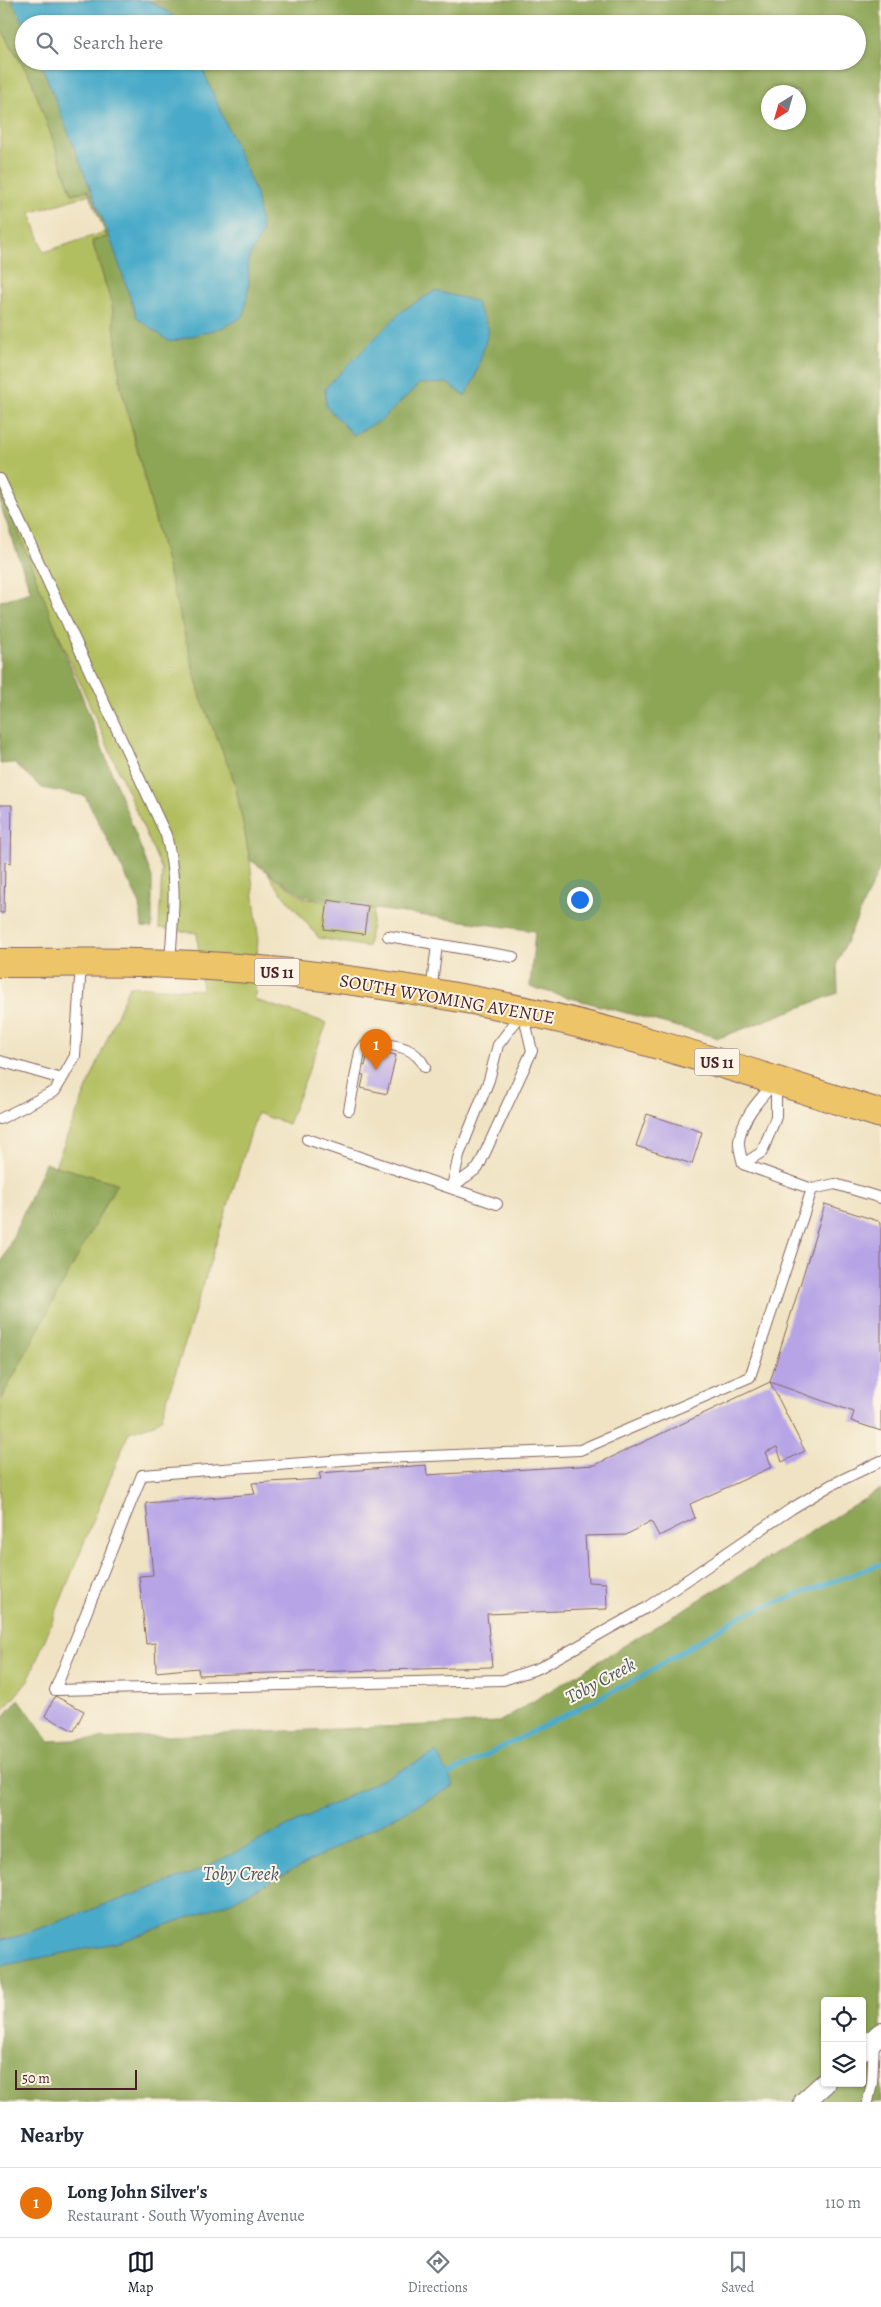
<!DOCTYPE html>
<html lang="en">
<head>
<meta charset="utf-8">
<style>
	:root { --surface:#fff; --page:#f2f2f3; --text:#1f2937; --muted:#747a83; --line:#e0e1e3; --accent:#111827 }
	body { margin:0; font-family:Alegreya,serif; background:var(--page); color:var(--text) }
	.controls { position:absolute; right:15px; bottom:15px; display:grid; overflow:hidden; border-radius:5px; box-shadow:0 1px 4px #0004 }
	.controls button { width:45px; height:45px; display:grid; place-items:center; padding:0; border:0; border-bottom:1px solid var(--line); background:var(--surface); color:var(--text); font:25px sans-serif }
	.compass { position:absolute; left:761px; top:85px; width:45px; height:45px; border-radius:50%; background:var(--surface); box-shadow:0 1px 4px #0004; rotate:217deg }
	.scale { position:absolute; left:15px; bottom:12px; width:122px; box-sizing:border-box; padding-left:5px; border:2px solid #4a1f2b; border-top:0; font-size:14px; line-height:18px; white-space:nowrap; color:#4a1f2b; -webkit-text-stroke:4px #fcf5e5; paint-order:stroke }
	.you { position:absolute; left:579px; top:899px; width:18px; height:18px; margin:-12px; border:4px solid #fff; border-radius:50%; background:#1a73e8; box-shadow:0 0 0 8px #1a73e833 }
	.badge { display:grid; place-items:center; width:32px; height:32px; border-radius:50%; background:var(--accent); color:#fff; font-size:16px; font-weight:700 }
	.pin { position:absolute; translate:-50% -41px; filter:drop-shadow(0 1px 2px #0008) }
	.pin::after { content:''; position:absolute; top:26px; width:18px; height:15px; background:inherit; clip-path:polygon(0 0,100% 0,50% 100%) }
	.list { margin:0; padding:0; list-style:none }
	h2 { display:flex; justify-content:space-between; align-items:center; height:65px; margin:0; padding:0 20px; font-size:21px }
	h2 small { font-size:16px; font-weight:400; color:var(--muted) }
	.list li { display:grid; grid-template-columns:32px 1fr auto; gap:15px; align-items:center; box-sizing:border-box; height:70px; padding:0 20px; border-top:1px solid var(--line) }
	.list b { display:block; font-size:19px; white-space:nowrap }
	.list p { margin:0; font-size:16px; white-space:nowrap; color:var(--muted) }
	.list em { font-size:16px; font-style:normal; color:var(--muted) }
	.icon { flex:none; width:28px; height:28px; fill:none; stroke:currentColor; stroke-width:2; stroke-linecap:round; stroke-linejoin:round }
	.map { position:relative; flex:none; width:881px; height:2102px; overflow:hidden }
	.search { position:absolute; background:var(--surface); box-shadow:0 1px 4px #0004; left:15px; right:15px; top:15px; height:55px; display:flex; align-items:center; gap:12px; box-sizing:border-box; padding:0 18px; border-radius:28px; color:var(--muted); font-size:19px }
	.sheet { height:135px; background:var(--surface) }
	nav { display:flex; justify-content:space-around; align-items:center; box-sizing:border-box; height:70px; border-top:1px solid var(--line); background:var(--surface); font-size:14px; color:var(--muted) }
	nav a { display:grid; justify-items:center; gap:2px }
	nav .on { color:var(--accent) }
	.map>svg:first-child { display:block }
</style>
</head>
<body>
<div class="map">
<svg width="881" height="2102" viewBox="0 0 881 2102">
	<rect width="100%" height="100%" fill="#fcf5e5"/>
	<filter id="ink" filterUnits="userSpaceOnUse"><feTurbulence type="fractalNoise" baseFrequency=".02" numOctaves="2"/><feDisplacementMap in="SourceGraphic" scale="10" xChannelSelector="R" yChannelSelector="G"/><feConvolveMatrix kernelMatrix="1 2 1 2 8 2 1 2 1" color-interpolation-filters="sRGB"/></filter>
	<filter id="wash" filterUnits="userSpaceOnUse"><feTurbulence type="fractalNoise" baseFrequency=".0096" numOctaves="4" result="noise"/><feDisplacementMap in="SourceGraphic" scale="20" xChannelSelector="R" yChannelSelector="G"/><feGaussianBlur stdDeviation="1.12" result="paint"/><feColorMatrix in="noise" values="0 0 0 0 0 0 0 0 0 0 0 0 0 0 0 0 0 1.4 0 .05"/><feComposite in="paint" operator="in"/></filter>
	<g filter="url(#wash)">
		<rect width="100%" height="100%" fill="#f0e3c3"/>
		<!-- green -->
		<path fill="#b2bf61" stroke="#7e6f46" d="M0,27L31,79L72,194L88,190L90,194L30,213L44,252L105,232L107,237L92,241L112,305L121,387L201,698L235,783L250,860L258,935L255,1000L327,1023L288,1124L257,1113L161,1419L154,1424L129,1432L28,1681L0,1714V1401L116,1183L55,1166L129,986L202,990L197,933L159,928L162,870L34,578L0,486Z
			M268,873L304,898L374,910L368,947L319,938L276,886Z"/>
		<!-- forest -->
		<path fill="#8da657" stroke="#6c6241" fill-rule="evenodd" d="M0,0H881V865L837,963L838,993L719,1038L530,987L535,931L376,909L304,896L250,860L235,783L201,698L121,387L112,305L92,241L107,237L88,190L72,194L31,79L0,27ZM24,24H857V61H24ZM768,92H798V122H768Z
			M0,484L152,877V928L142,927L140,904L85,796L42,788L14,763L0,764V601L31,592L0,504Z
			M45,1163L117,1183L0,1401V1266Z
			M881,1489V2102H0V1721L19,1699L49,1741L499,1722ZM825,2001H862V2083H825Z"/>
		<!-- water -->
		<path fill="#4aaac9" stroke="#4a647a" d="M12,0H148L170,13L179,24L24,25Z
			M40,61H199L256,193L262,233L248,260L249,284L244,316L224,327L170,342L137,318L113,246Z
			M435,291L475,301L489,330L475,378L465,396L447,383L419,384L382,420L353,435L326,406L325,388L403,310Z
			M437,1752L454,1786L231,1902L120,1942L0,1966V1939L16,1937L196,1872Z"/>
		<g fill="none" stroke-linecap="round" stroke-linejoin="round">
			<!-- stream -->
			<path stroke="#4aaac9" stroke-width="5" d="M443,1777L637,1679L742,1615L881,1564"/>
		</g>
		<g id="blocks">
			<!-- building -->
			<path fill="#b6a4e6" d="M0,805H12L11,863L5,862L4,913H0Z
				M328,900L368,906L364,934L324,929Z
				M369,1049L396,1055L387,1094L361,1088L364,1075L359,1074L361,1065L365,1066Z
				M647,1114L702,1132L692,1164L636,1146Z
				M825,1204L881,1222V1431L851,1421L854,1412L770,1382Z
				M770,1382L805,1451L782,1462L777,1447L766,1452L772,1467L690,1504L695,1518L659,1536L651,1521L626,1535L585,1536L588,1582L606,1583L607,1609L487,1614L492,1667L199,1675L198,1668L156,1672L155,1643L146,1644L139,1576L153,1575L146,1503L255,1494L252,1483L321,1479L319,1473L426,1465L427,1475L595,1465Z
				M55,1696L84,1711L74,1731L45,1716Z"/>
		</g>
	</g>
	<g filter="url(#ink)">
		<use href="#blocks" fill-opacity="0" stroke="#846460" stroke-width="1"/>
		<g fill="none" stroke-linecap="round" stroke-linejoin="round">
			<!-- service casing -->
			<g stroke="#846460" stroke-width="12">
				<path id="service" d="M0,479L166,835C178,881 173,916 170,963
					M388,936L513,957
					M431,992L437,945
					M523,1012L532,1051L478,1168L452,1187L459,1155L489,1080L498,1045Z
					M0,1061L62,1079L75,1056L81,964
					M349,1110L360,1052L363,1047L371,1042C394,1046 413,1044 425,1067
					M0,1119L55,1091L62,1079
					M307,1139L497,1204
					M743,1164L812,1189L835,1184L881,1198
					M743,1164L762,1152L776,1117V1083
					M743,1164C742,1158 738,1148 739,1141C742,1117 760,1099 775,1082
					M812,1189L750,1377L580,1450L357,1459L142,1475L55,1690L503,1680L539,1668L646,1608L791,1509L831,1485L881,1461
					M868,2102L872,2083L874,2041"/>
			</g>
			<!-- minor casing -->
			<g stroke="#846460" stroke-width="22">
				<path id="minor" d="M862,2050L881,2033
					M804,2102L825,2083"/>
			</g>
			<!-- primary casing -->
			<g stroke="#846460" stroke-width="30">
				<path id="primary" d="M0,963C57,963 115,961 172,964C272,968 373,982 472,1000C611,1026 746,1071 881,1114"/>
			</g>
			<!-- service -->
			<use href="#service" stroke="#fff" stroke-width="10"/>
			<!-- minor -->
			<use href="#minor" stroke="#fff" stroke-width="20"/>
			<!-- primary -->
			<use href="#primary" stroke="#eec469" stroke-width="28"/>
		</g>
	</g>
	<g text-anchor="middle" stroke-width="4" stroke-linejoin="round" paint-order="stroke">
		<!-- shield labels -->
		<g fill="#fcf5e5" stroke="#7f5f63" stroke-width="1">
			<rect x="254.5" y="958.5" width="45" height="27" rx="4"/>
			<rect x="694.5" y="1048.5" width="45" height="27" rx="4"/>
		</g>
		<g font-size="16" font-weight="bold" fill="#4a1f2b">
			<text x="277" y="978">US 11</text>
			<text x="717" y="1068">US 11</text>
		</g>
		<!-- street labels -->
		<g font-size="18" fill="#4a1f2b" stroke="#fcf5e5">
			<text transform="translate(447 999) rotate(10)" y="6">SOUTH WYOMING AVENUE</text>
		</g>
		<!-- water labels -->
		<g font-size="19" font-style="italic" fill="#4a576a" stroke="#fcf5e5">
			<text transform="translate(600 1680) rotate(-28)" y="7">Toby Creek</text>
			<text x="241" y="1880">Toby Creek</text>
		</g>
	</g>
</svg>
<div class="controls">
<button><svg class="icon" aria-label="locate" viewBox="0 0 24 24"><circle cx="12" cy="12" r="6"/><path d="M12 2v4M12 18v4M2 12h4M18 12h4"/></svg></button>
<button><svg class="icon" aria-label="layers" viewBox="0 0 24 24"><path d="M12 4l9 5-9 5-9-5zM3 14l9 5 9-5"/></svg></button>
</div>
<svg class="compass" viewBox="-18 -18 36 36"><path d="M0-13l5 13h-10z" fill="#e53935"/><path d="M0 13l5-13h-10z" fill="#747a83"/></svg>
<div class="scale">50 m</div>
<div class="you"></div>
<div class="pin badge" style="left:376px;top:1070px;background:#e8710a">1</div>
<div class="search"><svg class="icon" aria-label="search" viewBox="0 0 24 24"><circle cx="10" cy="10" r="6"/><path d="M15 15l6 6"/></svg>Search here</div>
</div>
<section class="sheet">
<h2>Nearby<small></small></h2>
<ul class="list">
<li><span class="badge" style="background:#e8710a">1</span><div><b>Long John Silver's</b><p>Restaurant · South Wyoming Avenue</p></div><em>110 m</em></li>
</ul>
</section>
<nav>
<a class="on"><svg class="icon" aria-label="map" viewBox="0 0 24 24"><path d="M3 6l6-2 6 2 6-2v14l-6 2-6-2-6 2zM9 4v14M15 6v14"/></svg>Map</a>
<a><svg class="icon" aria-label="directions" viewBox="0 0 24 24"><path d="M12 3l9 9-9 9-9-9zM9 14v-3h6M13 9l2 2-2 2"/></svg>Directions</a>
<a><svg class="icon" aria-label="saved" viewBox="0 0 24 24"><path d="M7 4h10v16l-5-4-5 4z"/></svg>Saved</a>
</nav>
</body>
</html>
